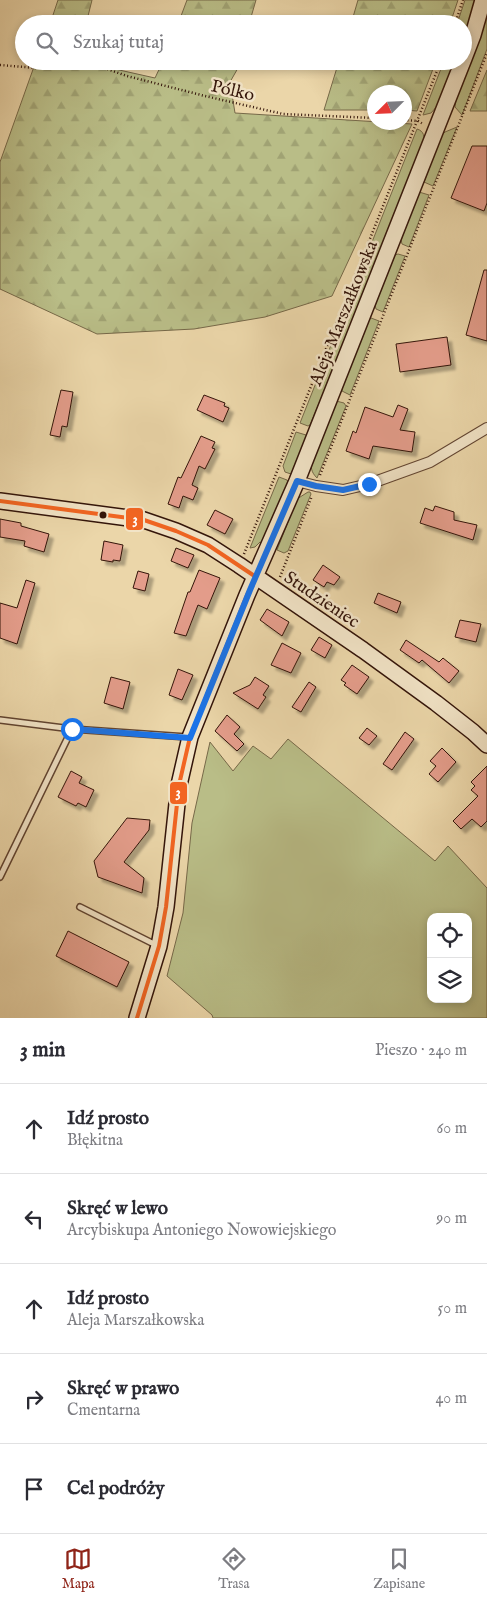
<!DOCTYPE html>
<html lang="pl">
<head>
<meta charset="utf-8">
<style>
	:root { --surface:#fff; --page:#f7f7f7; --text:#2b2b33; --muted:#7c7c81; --line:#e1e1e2; --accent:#8f2418 }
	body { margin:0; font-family:"IM FELL English",serif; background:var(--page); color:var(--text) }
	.controls { position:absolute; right:15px; bottom:15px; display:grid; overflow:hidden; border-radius:10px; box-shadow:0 2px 8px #0003 }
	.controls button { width:45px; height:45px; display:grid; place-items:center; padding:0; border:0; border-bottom:1px solid var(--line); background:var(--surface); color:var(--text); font:25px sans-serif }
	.compass { position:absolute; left:367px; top:85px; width:45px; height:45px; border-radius:50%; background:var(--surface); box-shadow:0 2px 8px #0003; rotate:246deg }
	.stop { position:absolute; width:15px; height:15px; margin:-11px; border:4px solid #1a73e8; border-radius:50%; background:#fff }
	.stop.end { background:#1a73e8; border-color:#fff; box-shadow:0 1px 5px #0008 }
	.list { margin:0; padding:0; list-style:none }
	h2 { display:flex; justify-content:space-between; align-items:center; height:65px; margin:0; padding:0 20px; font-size:21px }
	h2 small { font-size:16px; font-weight:400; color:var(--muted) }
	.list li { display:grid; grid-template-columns:32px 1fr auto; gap:15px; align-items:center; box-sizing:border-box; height:90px; padding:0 20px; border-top:1px solid var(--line) }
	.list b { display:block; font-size:19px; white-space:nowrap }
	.list p { margin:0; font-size:16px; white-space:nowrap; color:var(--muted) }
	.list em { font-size:16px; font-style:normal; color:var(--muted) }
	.icon { flex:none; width:28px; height:28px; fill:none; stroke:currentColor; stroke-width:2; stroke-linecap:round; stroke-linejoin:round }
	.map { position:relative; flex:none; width:487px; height:1018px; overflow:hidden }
	.search { position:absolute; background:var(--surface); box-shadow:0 2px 8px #0003; left:15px; right:15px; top:15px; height:55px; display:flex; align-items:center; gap:12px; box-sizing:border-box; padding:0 18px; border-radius:28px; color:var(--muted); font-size:19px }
	.sheet { height:515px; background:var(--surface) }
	nav { display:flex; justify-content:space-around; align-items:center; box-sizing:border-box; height:70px; border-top:1px solid var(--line); background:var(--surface); font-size:14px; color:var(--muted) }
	nav a { display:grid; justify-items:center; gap:2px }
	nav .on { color:var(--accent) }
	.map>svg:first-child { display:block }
</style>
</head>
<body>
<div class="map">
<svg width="487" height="1018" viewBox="0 0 487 1018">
	<defs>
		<pattern id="forest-firs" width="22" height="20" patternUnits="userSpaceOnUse" patternTransform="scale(1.25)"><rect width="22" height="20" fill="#b9bd87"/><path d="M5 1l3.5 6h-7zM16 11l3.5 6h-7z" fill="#a0a273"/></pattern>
		<filter id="shadow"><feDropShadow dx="4.5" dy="4.5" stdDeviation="1" flood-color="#0004"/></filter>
	</defs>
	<rect width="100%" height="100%" fill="#ebd6a9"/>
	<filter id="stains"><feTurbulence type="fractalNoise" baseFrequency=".004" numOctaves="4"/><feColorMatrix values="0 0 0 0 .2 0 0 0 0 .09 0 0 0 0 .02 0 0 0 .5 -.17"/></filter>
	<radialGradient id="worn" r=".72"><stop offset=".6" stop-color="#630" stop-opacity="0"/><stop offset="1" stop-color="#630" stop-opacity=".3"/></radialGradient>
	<!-- grass -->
	<path fill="#b9bd87" stroke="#766848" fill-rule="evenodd" d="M465,0H476L463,41V24H457Z
		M487,14V49L462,115L455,107L456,100Z
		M444,61H455L438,105L431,113L423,115Z
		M457,127L433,186L424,182L441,136L445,132Z
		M417,129C424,131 425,137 423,143L320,401L310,425L308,426L300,423Z
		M419,192L429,195L409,247L402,244L401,240Z
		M398,254L405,256L383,312L376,309L375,305L395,255Z
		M371,318L379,321L350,395L342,391L341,387L369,319Z
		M336,401L344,403L346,406L317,478C311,472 311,468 311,460Z
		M296,432L306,435L307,437L291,474L285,472L283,466Z
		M279,477L287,480L288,482L263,544L260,542L255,547L250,548Z
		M308,492H310L311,494L288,551L284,553L277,550L297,499Z
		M288,739L435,861L448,846L487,888V1018H213L212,1015L167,976L183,913L192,823L210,742L233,771L253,746L271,759ZM431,917H468V999H431Z"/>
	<!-- forest -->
	<path fill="url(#forest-firs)" stroke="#766848" d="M58,0H92L86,24H50Z
		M187,0H256L249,24H178Z
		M358,0H458L450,24H351Z
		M36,61H79L155,78L163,61H242L230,82L235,113L412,124L332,296L265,317L194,329L97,334L0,289V162Z
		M339,61H436L417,111L405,110L404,92H374V110H324Z
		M487,70V111H470Z"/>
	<!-- building -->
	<path fill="#e49d8b" stroke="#331409" filter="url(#shadow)" d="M472,146H487V203L484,211L451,198Z
		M484,270H487V341L466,335Z
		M447,337L451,365L400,372L396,344Z
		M61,390L73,392L67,427L62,426L60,437L50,435Z
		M204,395L225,403L224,406L229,408L223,422L197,410Z
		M398,405L408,409L400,430L415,432L412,452L373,446L369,459L346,451L353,431L356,433L365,407L393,417Z
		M201,436L215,442L212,448L215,449L205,469L199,466L192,485L198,488L193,500L183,496L179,508L168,504L178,477L181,478Z
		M435,506L454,512V520L477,525L473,540L420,523L425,508L433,511Z
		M215,510L233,519L225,534L207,525Z
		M0,519L21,523V526L49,534L44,552L24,546L25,541L0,537Z
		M104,541L123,545L120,561L113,560V562L101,560Z
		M176,548L194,555L188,568L171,561Z
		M323,565L340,577L334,585L327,582L324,587L313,580Z
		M199,570L220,578L207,609L198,605L186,636L174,633L188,592H190Z
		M138,571L149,574L145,591L133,588Z
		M26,580L35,583L17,644L0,638V603L17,608Z
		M378,593L401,602L397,613L374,603Z
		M267,609L289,622L282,636L260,620Z
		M460,620L481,624L476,642L455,637Z
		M319,637L332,645L325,658L311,650Z
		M406,640L439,662L443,658L459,671L449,683L422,660L419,663L400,650Z
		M282,643L301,653L291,673L271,665Z
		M352,665L369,677L357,694L344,685L346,683L341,680Z
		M178,669L193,675L182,700L169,695Z
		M111,677L130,682L123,709L104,703Z
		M255,677L269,686L263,695L266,697L258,709L233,693L250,685Z
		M309,682L316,687L301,712L292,707Z
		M227,715L240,727L234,734L244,744L237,751L215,731Z
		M367,728L377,736L369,745L359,738Z
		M405,732L414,739L392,770L383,764Z
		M442,748L456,762L438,782L429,774L436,766L430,761Z
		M487,766V821L481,827L472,819L461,829L453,821L478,796L471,790L475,786L471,782Z
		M71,771L82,777L79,783L94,790L86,807L78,803L76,806L58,797Z
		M127,818L150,820L149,830L124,862L144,878L142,893L98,877L94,861Z
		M68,931L129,962L117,987L56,956Z"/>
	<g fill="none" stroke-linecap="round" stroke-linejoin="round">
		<!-- lane casing -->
		<g stroke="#614431" stroke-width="8">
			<path id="lane" d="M0,720L72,729L187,737
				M0,877L72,729
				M80,907L158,946"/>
		</g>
		<!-- street casing -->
		<g stroke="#614431" stroke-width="12">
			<path id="street" d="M297,481L316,486L343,490L369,484L430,462L487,428"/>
		</g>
		<!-- secondary casing -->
		<g stroke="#331409" stroke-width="18">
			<path id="secondary" d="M463,61L473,35L483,0
				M0,501L144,520L176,531L208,545L239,565L363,650L436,703L473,732L487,745
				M137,1018L159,946L166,907L179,785L190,737L247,595L297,481L463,61"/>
		</g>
		<!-- path -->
		<path stroke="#331409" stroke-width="2.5" stroke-dasharray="1 2.5" stroke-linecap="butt" d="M455,24L463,0
			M0,65L36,68L70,64L96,65L127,76L205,96L283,114L374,118
			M404,120L418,121L423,124
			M320,475L487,53
			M244,554L441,61
			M280,577L312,496"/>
		<!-- lane -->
		<use href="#lane" stroke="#f2e4c7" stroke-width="5"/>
		<!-- street -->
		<use href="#street" stroke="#f2e4c7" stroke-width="10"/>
		<!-- secondary -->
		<use href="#secondary" stroke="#f2e4c7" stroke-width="15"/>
		<!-- bus-1 casing -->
		<g stroke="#f2e4c7" stroke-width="8">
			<path id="bus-1" d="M0,501L144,520L176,531L208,545L256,577
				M137,1018L159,946L166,907L179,785L190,737L247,595L256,577"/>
		</g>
		<!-- bus-1 -->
		<use href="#bus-1" stroke="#f26522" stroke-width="4"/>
	</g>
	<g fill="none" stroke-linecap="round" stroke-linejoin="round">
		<!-- route -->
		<path stroke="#1a73e8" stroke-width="6" d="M72,729L190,738L250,590L297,481L316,486L343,490L369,484"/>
	</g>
	<!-- markers -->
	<circle fill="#331409" stroke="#f2e4c7" stroke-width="2" cx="103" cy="515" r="4.5"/>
	<g text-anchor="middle" stroke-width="5" stroke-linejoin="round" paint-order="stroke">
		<!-- street labels -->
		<g font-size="18" fill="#331409" stroke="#f2e4c7">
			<text transform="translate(233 90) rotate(13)" y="6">Pólko</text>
			<text transform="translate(343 313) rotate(-68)" y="6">Aleja Marszałkowska</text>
			<text transform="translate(322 599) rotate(34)" y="6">Studzieniec</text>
		</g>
	</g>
	<g stroke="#f2e4c7" stroke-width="2">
		<rect x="125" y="507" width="19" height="24" rx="5" fill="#f26522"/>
		<rect x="169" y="781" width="19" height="24" rx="5" fill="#f26522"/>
	</g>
	<g font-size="14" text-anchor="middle" font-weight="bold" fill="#fff">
		<text x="135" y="524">3</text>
		<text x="178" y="797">3</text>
	</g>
	<rect width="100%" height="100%" filter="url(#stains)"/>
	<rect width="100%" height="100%" fill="url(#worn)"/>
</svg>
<div class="controls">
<button><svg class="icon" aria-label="locate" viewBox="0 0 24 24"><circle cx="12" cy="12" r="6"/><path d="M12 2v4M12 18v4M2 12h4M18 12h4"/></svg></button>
<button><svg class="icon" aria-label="layers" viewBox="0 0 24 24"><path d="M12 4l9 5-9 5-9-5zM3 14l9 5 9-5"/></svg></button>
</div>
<svg class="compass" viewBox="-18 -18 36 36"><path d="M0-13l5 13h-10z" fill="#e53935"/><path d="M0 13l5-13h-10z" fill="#7c7c81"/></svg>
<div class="stop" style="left:72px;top:729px"></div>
<div class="stop end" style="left:369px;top:484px"></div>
<div class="search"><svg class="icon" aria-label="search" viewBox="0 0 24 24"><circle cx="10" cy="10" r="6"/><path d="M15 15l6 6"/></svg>Szukaj tutaj</div>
</div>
<section class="sheet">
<h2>3 min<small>Pieszo · 240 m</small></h2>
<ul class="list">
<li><svg class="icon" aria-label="ahead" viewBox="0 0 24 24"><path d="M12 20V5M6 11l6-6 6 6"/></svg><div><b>Idź prosto</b><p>Błękitna</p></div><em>60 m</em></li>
<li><svg class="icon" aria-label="left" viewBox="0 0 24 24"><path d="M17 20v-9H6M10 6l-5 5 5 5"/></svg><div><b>Skręć w lewo</b><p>Arcybiskupa Antoniego Nowowiejskiego</p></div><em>90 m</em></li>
<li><svg class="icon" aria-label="ahead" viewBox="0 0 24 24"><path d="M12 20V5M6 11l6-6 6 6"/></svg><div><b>Idź prosto</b><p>Aleja Marszałkowska</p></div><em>50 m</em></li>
<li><svg class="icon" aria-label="right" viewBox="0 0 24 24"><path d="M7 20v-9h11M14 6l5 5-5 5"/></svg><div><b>Skręć w prawo</b><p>Cmentarna</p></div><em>40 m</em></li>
<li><svg class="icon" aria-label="arrive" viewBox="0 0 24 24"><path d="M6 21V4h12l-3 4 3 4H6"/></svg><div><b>Cel podróży</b></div></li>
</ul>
</section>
<nav>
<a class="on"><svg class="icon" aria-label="map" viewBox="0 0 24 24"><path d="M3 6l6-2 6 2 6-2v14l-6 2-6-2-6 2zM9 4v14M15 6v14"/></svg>Mapa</a>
<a><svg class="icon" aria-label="directions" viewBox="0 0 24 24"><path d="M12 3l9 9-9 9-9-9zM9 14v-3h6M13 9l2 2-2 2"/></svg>Trasa</a>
<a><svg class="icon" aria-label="saved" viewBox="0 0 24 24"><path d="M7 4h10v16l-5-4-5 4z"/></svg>Zapisane</a>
</nav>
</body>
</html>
